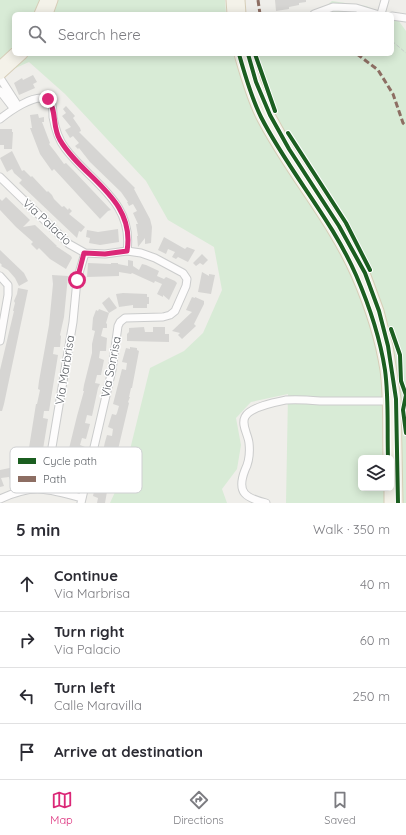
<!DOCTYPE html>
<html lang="en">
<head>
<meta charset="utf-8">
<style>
	:root { --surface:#fff; --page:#f2f2f3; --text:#2b2b33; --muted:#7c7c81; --line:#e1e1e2; --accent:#db2777 }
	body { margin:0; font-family:Quicksand,sans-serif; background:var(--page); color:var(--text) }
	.controls { position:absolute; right:12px; bottom:12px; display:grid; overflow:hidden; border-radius:6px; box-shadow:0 2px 10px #0003 }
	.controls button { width:36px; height:36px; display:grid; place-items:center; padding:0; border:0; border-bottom:1px solid var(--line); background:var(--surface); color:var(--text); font:20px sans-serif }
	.stop { position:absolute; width:12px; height:12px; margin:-9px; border:3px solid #db2777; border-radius:50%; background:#fff }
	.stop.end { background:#db2777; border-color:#fff; box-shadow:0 1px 4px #0008 }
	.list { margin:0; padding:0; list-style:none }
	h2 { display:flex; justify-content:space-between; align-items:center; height:52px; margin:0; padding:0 16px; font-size:17px }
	h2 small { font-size:13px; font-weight:400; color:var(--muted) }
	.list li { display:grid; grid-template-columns:26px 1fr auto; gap:12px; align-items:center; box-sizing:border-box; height:56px; padding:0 16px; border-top:1px solid var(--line) }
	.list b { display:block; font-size:15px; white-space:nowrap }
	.list p { margin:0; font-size:13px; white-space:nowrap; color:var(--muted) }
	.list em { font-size:13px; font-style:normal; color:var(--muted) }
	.icon { flex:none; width:22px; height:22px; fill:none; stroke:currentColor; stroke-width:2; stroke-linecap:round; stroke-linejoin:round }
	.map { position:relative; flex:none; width:406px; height:503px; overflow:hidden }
	.search { position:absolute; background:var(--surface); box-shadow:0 2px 10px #0003; left:12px; right:12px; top:12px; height:44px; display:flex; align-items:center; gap:10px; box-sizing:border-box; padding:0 14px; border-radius:6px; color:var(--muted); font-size:15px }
	.sheet { height:276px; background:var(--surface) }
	nav { display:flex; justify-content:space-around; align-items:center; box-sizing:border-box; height:56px; border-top:1px solid var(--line); background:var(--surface); font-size:11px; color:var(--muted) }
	nav a { display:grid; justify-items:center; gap:2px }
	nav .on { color:var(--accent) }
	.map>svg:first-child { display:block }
</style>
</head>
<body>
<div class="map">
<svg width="406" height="503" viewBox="0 0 406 503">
	<rect width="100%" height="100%" fill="#efeeea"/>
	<!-- green -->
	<path fill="#d8ebd6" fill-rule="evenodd" d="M0,0H225L226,14H14V54H392V17L398,20L406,31V503H286L288,394L251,402L236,418L241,445L237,469L222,489L227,503H110L125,470L150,368L184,351L203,333L222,290L214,247L168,220L146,181L65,94L29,62L0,75ZM361,458H391V488H361Z
		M332,1L366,6L385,14H286L289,13L319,12Z"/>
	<!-- building -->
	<path fill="#d6d5d3" d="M275,0H306V2L299,3V5L289,7V9L276,11Z
		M33,75L37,82L33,84L35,88L19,95L14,83L22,78L23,80Z
		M66,106L75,116L73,118L80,128L81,131L79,132L135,188L134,189L150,219L152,227L151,243L145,244V238L138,247L137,236H138L136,224H138L133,213L137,211L133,204L129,206L127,202H128L121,192L90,162L79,148L78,149L75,146L79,143L73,136L70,138L65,130L71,127L62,116L66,113L63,109Z
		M38,114L39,118L44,117V122H42L50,143L49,144L56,153L64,164L66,163L73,170L111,210L108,211L100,219L54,169L52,171L40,154L30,128H32L30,115Z
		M0,129H12V132H13L12,149H4V145H0Z
		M12,151L22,171L24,170L31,177L32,176L47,192L48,191L52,195L54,199L62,207L64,206L68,210L69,208L72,211L69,214L85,227L81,232L79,231L77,238L19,183L22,180L14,173L12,169L7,172L0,158Z
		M6,197L30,220L23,227L35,225L57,246H56L71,256L72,258L66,269L50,259L39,248L37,250L31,244L33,242L16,227L0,210V199L2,201Z
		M118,229L119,242L100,245L89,243L90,238L86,237L87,230L98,232Z
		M164,237L185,249L187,247L195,250L188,262L178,257L176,259L172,257L175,252L168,249L166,254L158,250Z
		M0,250L24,273L28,281L19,286L15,278L8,270L1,266L2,265L0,263Z
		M202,254L208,260L203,265L200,263L196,266L193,263Z
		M128,260L133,261V266L139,270L142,264L146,265L159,271L157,276L164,279L166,277L175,281L177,283L169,300L163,295V297L157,294L162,284L155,281L154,283L132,273L131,274L119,272V276L87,277L88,263L111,264V263H118V264L128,266Z
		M202,272L209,276V274L215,275L211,294L198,292Z
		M52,275L68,276L64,317L60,335L61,336L60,347H54L53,354L58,355L49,411H44L43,418L48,419L44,443L42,456L36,455V457L30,456V454H28L36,404H37L40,390L38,389L39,381L49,325L53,284Z
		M18,288L28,290L4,404L2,411H0V370L14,311H13L15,303L14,301L17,294Z
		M123,293L147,294V297H149V304H147V308H133V305L119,307L116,294Z
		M109,297L117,308L109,313L106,323L107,324V328H103L101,336L107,338L106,351H100L99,358L104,360L101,375H97L95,383L100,384L98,388L92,416L87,415L85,423L90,424L86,439L82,438L80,445L85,447L81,460L77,459L75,466L80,468L79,473L77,481L71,480L70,482L65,480V479L63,478L66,470L64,469L77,416L84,391H83L84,385L92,353V344L95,331L92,330L93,318L96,310L98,311L99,309L109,313L102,303Z
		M192,297L195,298V297L204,301V304L194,324L196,326L182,339L178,335L180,333L172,331L192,312L186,310Z
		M144,327L145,332H153V327H165V334H169V342L127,341V334L129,332V328Z
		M130,347L137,348V350L139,351L132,388H131L129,397H130L128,402L129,403L112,475H111L108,486L105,503H97L98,498L93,496L96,483L97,484L98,481L102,482L104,473L98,472L100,463L101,459H106L108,452L103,451L105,442L107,435L112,436L113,429L108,427L112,414L116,415L117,413L119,406L113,404L122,369L126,370L127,363L122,362L126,348L130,349Z
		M24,465H36V467H38L37,478L23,479L11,483L9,477L1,478L4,486L0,487V470Z"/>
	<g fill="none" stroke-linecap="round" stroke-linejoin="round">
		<!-- minor casing -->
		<g stroke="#cbcccc" stroke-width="9">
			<path id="minor" d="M314,14L333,7L356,8L376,14
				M381,14L385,0
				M392,16L406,18
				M0,78L18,106
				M0,91L14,109
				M0,119C10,111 34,94 46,99C49,100 51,102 52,105C53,109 53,113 53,117C55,128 58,139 65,148C90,182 134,201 127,251
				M0,177L69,244L85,253L105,254L127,251L141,253L155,258L183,273L187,279L186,286L175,311L170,315L163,317L125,318L120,322L118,326L112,370L81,503
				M0,276L8,285V295L0,341
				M45,489L73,322L77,280L85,253
				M0,499C35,483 47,489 82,498
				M266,503C246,498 236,493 245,470C249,462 250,452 249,443C248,434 241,425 245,417C250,407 276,402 286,400C297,399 309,400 320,401C342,401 365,401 387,401"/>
		</g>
		<!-- major casing -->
		<g stroke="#d7ceb8" stroke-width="11">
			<path id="major" d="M231,0L232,14
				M240,0L241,14
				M39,14L45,0
				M48,14L53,0
				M239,54C245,75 251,97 261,117C289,172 331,218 356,275C369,305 380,338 385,370C389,399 387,429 388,458
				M248,54L256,82L270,115L289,149L339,226L365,273L379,311L388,346L396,399L398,503
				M0,66L14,53
				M0,75L23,54
				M389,488V503"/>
		</g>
		<!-- path -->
		<path stroke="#cacfcc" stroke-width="1" stroke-dasharray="4 2" stroke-linecap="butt" d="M392,41L406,53"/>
		<!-- minor -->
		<use href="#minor" stroke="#fdfcfc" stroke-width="7"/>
		<!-- major -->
		<use href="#major" stroke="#f4f2e9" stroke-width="9"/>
		<!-- quiet -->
		<path stroke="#8d6e63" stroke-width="3" stroke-dasharray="6 3" stroke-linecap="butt" d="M258,0L260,14
			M357,54L378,70L393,94L403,123L406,126"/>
		<!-- cycleway casing -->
		<g stroke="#fff" stroke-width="6">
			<path id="cycleway" d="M239,54C245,75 251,97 261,117C289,172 331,218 356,275C369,305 380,338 385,370C389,399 387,429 388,458
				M248,54L256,82L270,115L289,149L339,226L365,273L379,311L388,346L396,399L398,503
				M255,54L275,111
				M288,133L346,223L370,270
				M391,329L400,355L401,381L406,395L403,410L406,433"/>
		</g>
		<!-- cycleway -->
		<use href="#cycleway" stroke="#1b5e20" stroke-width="4"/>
	</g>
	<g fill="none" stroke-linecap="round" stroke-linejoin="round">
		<!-- route -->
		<path stroke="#db2777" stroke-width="5" d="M48,99C57,110 52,127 60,140C82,178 136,198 127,251L105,254L84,253L77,280"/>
	</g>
	<g text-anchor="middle" stroke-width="3" stroke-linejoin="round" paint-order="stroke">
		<!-- street labels -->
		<g font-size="12" fill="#5f6368" stroke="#fff">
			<text transform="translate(47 222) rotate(43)" y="4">Via Palacio</text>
			<text transform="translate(111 367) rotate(-79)" y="4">Via Sonrisa</text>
			<text transform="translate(65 370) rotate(-81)" y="4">Via Marbrisa</text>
		</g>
	</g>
	<!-- legend -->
	<rect x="10" y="447" width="132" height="46" rx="6" fill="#fff" stroke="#cfd0d2" stroke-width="1"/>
	<rect x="18" y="458" width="18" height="6" fill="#1b5e20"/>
	<rect x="18" y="476" width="18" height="6" fill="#8d6e63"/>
	<g font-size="11" fill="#5f6368">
		<text x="43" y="465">Cycle path</text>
		<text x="43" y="483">Path</text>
	</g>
</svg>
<div class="controls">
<button><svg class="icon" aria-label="layers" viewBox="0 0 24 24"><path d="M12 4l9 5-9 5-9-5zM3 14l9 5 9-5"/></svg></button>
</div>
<div class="stop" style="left:77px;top:280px"></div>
<div class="stop end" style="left:48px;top:99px"></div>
<div class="search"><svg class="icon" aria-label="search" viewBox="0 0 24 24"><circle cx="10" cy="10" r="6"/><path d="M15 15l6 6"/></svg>Search here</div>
</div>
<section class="sheet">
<h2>5 min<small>Walk · 350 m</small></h2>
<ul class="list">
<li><svg class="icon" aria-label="ahead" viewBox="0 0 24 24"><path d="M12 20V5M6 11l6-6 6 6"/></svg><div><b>Continue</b><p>Via Marbrisa</p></div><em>40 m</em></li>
<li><svg class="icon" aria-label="right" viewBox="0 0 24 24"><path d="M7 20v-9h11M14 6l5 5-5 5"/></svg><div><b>Turn right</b><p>Via Palacio</p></div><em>60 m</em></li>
<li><svg class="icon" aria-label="left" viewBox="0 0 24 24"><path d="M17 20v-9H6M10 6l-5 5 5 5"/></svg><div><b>Turn left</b><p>Calle Maravilla</p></div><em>250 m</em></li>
<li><svg class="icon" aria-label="arrive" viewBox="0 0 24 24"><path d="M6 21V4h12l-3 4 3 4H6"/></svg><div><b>Arrive at destination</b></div></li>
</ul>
</section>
<nav>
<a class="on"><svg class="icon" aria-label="map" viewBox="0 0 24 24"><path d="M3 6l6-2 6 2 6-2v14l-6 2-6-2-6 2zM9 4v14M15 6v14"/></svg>Map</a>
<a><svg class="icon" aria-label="directions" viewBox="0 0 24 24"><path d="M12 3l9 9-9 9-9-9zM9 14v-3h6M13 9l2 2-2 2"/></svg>Directions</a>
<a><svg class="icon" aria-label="saved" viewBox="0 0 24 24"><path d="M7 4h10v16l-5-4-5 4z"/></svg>Saved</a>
</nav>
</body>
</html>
